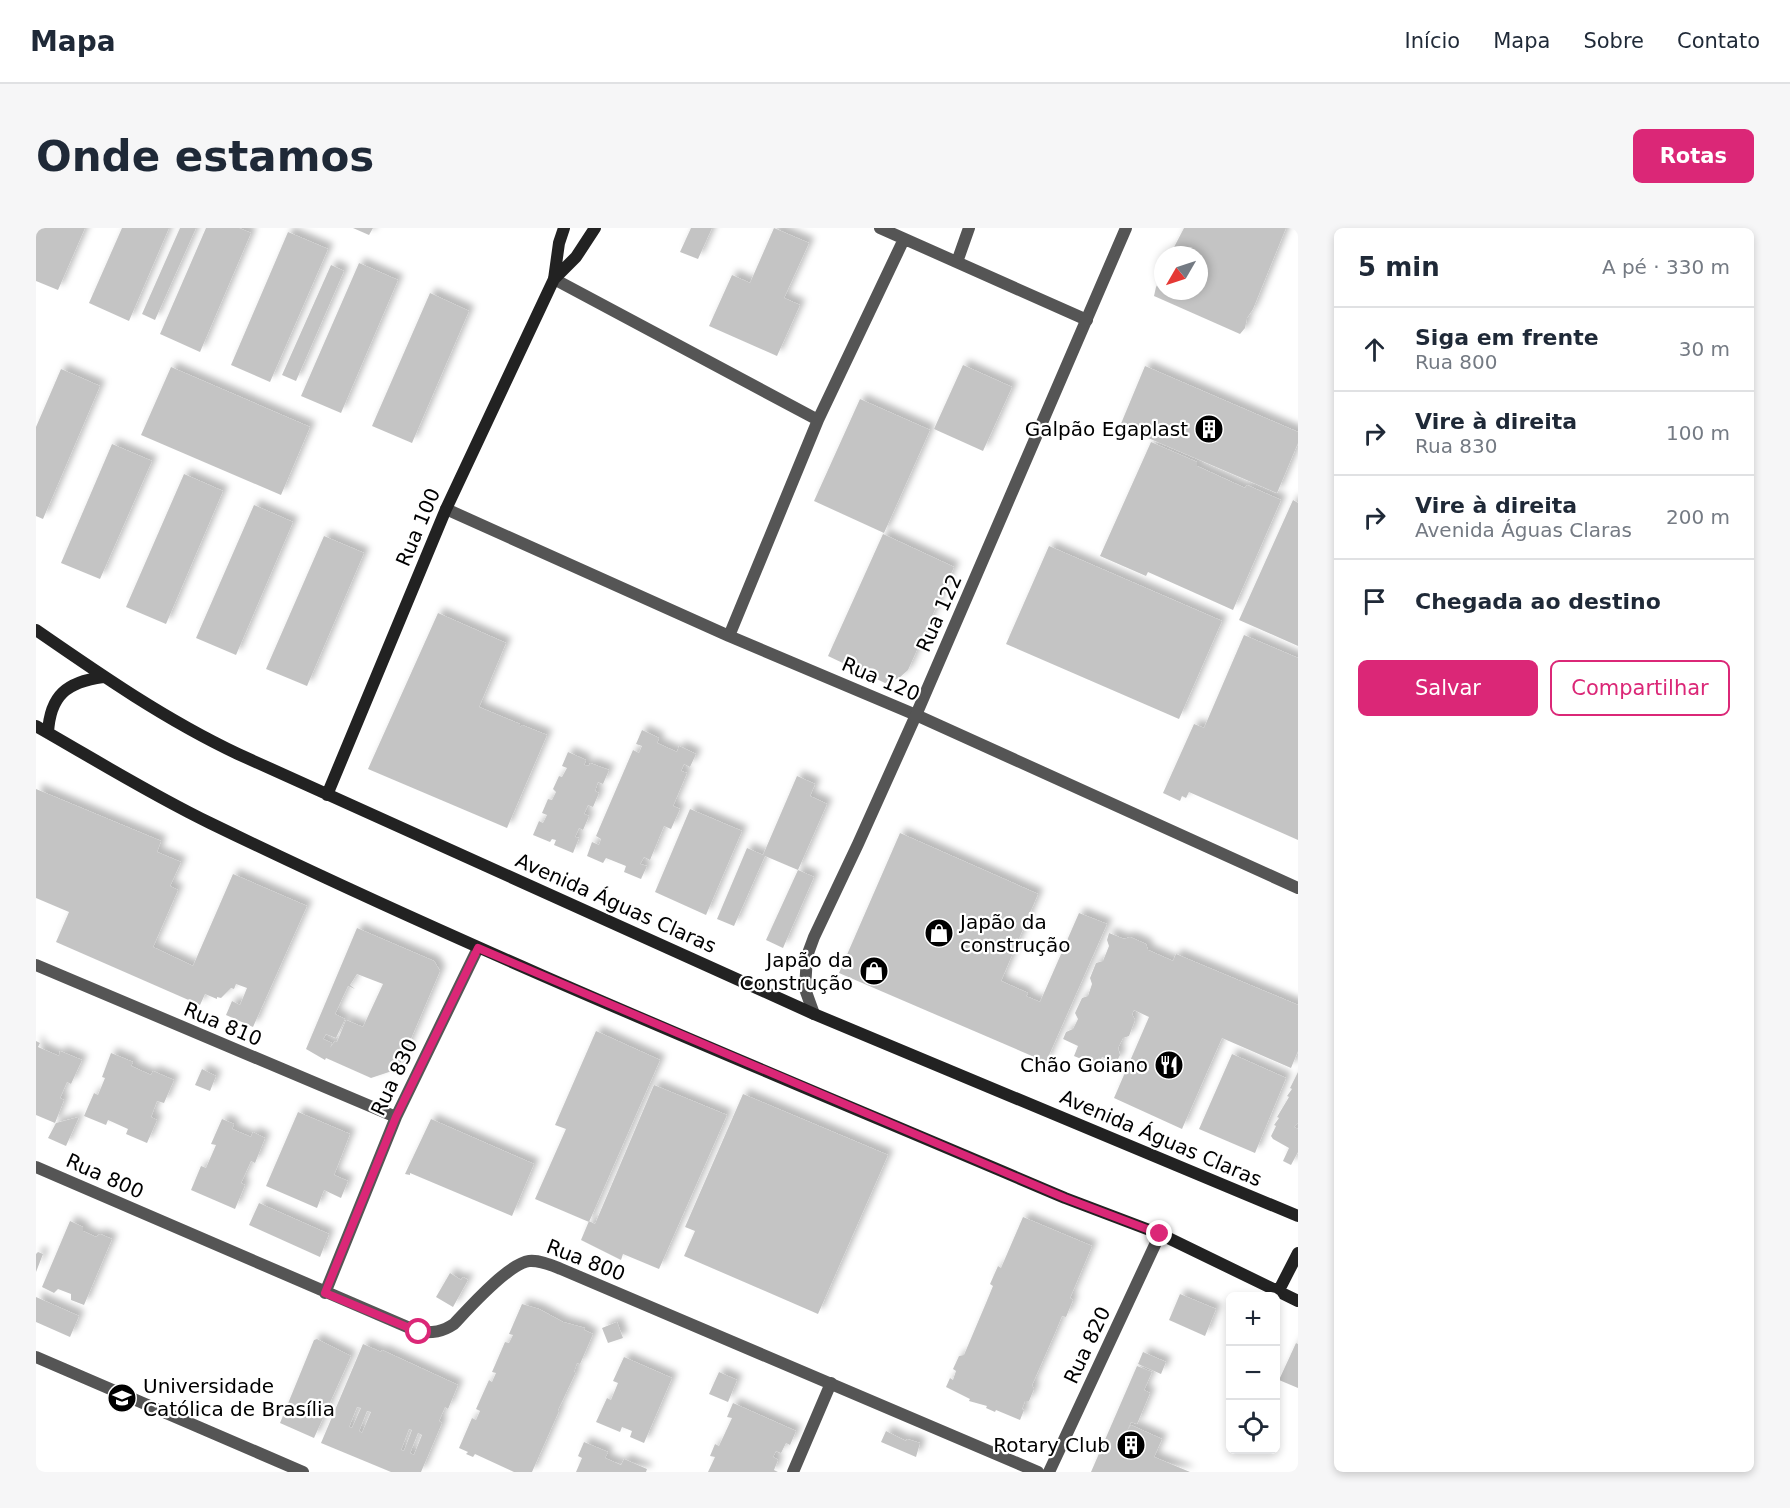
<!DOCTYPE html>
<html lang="pt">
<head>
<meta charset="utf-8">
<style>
	:root { --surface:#fff; --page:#f6f6f7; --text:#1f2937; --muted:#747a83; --line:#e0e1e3; --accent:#db2777 }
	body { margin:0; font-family:"DejaVu Sans",sans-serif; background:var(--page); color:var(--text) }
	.controls { position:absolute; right:18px; bottom:18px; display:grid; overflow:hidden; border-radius:9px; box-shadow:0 3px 9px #0003 }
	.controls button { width:54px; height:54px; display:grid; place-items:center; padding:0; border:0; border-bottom:2px solid var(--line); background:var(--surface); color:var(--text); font:30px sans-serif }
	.compass { position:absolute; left:1118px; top:18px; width:54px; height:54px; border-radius:50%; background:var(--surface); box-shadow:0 3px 9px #0003; rotate:231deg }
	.stop { position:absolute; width:18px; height:18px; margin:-14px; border:4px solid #db2777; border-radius:50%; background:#fff }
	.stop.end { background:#db2777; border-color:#fff; box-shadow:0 2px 6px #0008 }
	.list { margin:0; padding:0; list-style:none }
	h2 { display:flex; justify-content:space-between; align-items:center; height:78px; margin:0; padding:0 24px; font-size:26px }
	h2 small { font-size:20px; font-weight:400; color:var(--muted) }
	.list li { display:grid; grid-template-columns:39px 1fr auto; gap:18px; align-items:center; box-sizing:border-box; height:84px; padding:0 24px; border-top:2px solid var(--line) }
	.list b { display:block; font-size:22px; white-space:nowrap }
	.list p { margin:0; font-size:20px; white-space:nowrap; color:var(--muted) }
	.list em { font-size:20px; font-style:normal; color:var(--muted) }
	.actions { display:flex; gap:12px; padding:18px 24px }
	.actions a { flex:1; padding:14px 0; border:2px solid var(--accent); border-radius:9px; text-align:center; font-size:21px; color:var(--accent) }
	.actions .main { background:var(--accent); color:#fff }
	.icon { flex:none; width:33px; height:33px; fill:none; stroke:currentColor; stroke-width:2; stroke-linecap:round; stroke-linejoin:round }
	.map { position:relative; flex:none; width:1262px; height:1244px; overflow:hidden; border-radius:9px }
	header { display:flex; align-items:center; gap:36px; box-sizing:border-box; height:84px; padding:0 30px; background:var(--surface); border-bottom:2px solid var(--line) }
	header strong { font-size:28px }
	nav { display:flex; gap:33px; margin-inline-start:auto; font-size:21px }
	.intro { display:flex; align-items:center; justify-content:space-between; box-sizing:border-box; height:144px; padding:0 36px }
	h1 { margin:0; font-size:42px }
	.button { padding:15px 27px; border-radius:9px; background:var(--accent); color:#fff; font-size:21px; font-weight:700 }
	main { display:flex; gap:36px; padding:0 36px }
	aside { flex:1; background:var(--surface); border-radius:9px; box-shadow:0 3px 9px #0003 }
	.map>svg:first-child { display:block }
</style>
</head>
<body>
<header>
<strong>Mapa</strong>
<nav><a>Início</a><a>Mapa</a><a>Sobre</a><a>Contato</a></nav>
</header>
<div class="intro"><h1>Onde estamos</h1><a class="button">Rotas</a></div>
<main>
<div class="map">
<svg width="1262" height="1244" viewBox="0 0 1262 1244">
	<defs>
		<filter id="shadow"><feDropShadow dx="5.5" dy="-5.5" stdDeviation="3" flood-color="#0004"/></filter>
	</defs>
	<rect width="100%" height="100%" fill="#fff"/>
	<!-- building -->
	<path fill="#c4c4c4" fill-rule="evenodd" filter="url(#shadow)" d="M2,0H49L22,62L0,53V5Z
		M86,0H133L93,93L53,75Z
		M144,0H160L119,92L106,86Z
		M170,0H203L215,5L164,124L124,106Z
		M317,0H337L333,7Z
		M655,0H676L662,31L644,24Z
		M738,0L773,15L748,70L764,77L741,128L673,98L696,47L714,55Z
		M1148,0H1250L1217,81L1211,90L1209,100L1204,106L1118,68L1120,59L1127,47V63H1163V27H1134Z
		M252,4L292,21L234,154L195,137Z
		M323,35L362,52L305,185L265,168Z
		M295,37L308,43L260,153L246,147Z
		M394,65L433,83L376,215L336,198Z
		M927,137L976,159L947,223L898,201Z
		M1109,138L1262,204V215L1241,265L1084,198Z
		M135,139L274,199L245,267L105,207Z
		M25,141L64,158L7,291L0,288V199Z
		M824,171L894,202L848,305L778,273Z
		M1115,214L1161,234V238L1209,260L1211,257L1245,272L1197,382L1112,344L1110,348L1064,328Z
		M76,216L116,233L64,351L25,335Z
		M148,246L187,263L130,396L90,379Z
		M1257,272L1262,275V418L1203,392Z
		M218,277L257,294L200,427L160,410Z
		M847,306L918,339L872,442L863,450L849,455L792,428Z
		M288,308L328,325L271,458L230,441Z
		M1013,318L1186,393L1143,491L970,416Z
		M402,385L470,415L443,479L484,496V499L486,497L511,507L471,600L332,541Z
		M1208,407L1262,430V612L1153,564L1150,570L1146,568L1144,573L1127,565L1158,496L1168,500Z
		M606,502L623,510L621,515L641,524L643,518L660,526L654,539L648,536L645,543L651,545L637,578L644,581L635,601L628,598L614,632L608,629L604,636L611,638L605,651L588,644L590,638L570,630L567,635L551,628L556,614L563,617L565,611L560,608L597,522L603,525L606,518L600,516Z
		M532,524L550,532L548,537L553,538L554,535L573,542L567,556L562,554L559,563L563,565L557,579L552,577L548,586L553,588L547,602L543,600L539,609L543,610L537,625L518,617L520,612L516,611L514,614L497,607L503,593L507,595L511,587L506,585L512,571L516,572L520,564L517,561L523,548L526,549L531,540L526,538Z
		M761,548L779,556L774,568L791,576L762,642L729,628L698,698L681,691L711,620L727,627Z
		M0,561L125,613L121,624L145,634L134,658L142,662L117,719L157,738L197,646L271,678L217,799L190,787L196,773L204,777L211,760L200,756L198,761L195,760L185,770L181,769V771L169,766L164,777L20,714L33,684L0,670Z
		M654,581L706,603L670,687L619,664Z
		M864,605L1002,666L965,753L992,765L990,768L1004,774L1043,685L1071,696L1010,834L803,745Z
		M762,642L778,649L747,720L730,712Z
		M321,700L398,733L404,743L362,841L335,850L290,830L289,832L270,821ZM321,746L347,756L327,799L310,792L301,814L299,813L294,820L296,815L287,811L290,806L300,810L309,791L299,786L312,758L319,761L314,757Z
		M1073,705L1088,711L1094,709L1110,716L1112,722L1137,733L1140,726L1262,777V823L1255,840L1186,810L1146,901L1078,870L1113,789L1098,782L1096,786L1099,792L1093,808L1087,810L1082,820L1084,827L1080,835L1066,829L1062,838L1038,828L1042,818L1027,811L1030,804L1037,801L1042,791L1039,785L1046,770L1052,768L1056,756L1054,750L1060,735L1067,733L1073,718L1071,712Z
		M560,803L624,832L553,994L499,971L530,901L519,897Z
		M0,813L4,815L2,819L23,828L24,823L46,832L35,856L31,854L24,870L28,872L19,895L0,887Z
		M75,825L97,834L95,838L115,847L117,843L138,852L128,875L121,873L115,889L121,892L111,915L90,906L92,901L72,892L70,897L48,888L58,865L62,867L69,850L66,849Z
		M1196,826L1250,850L1219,925L1163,901Z
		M166,841L180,848L174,863L159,857Z
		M1262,844V895L1258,899L1262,901V924L1255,937L1247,933L1253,920L1237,911L1235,908L1240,898L1238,897L1243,890L1241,889L1253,869L1251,868L1256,861L1254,860Z
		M618,857L691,887L623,1041L587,1026L585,1032L545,1012L553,993L559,996Z
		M707,866L852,927L782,1086L648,1028L659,1003L649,999Z
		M262,884L314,906L298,947L312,953L305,970L288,962L281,980L230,958Z
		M43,889L30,918L12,910L20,895Z
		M186,891L198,896L196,901L215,909L217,904L229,910L219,935L215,933L205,955L209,957L199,981L155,962L165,938L170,940L180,917L175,916Z
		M395,891L498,936L476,988L374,945V947L369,946Z
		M223,975L293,1006L284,1029L213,997Z
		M987,989L1056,1018L1034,1070L1037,1072L1030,1089L1026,1088L1019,1105L996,1157L998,1161L993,1173H989L986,1181L988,1182L984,1192L960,1182L959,1184L950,1180L951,1178L933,1173L934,1171L910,1159L914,1150L917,1152L920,1143L917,1141L923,1128L928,1127L950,1075L957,1058L954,1056L962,1038L965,1040Z
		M34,993L47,999V1003L60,1009L64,1006L76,1011L48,1077L35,1072V1066L22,1061L18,1065L6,1059Z
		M2,1024L7,1026L0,1044V1026Z
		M414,1045L425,1052L427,1049L432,1052L417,1079L400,1069Z
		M1144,1066L1180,1081L1169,1108L1133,1092Z
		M0,1069L43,1088L34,1109L0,1094Z
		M486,1076L503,1081L527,1094L549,1100L548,1102L557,1106L544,1136L541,1135L538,1144H540L522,1182L523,1183L496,1244H478L439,1226L437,1229L430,1226L432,1224L423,1220L436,1190L440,1192L444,1183L440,1181L453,1152L456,1154L460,1145L456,1144L469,1114L473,1115L477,1107L473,1106Z
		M581,1094L587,1110L572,1115L566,1100Z
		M281,1111L315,1128L278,1210L244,1195L278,1112Z
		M1260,1115L1262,1116V1160L1243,1152Z
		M327,1116L345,1124L346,1122L422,1157L412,1181L409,1179L403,1193L406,1195L385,1244H355L285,1215ZM321,1179L325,1180L316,1200L313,1199ZM331,1183L335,1184L326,1205L323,1203ZM373,1201L376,1202L368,1223L365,1222ZM382,1205L386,1207L378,1227L374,1225Z
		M1107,1124L1130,1134L1125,1146L1102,1136Z
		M588,1129L636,1150L608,1215L594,1209L596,1203L586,1199L584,1204L560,1194L571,1170L575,1172L582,1155L577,1153Z
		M1101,1138L1116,1144L1108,1162L1114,1165L1101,1196L1095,1194L1091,1203L1095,1197L1126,1211L1118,1229L1154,1244H1055Z
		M683,1144L701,1152L692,1174L673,1166Z
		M697,1175L760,1203L754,1217L750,1215L745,1225L740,1223L737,1229L742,1232L738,1242L742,1244H672L679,1229L674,1228L679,1216L683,1218L696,1190L691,1189Z
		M850,1203L870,1213L871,1211L884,1215L880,1229L845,1214Z
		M548,1214L572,1224L569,1230L585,1237L588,1231L611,1241L610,1244H540L546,1230L542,1228Z"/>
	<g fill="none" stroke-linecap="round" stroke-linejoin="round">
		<!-- lane -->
		<path stroke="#555" stroke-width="12" d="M844,0L1051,92
			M921,34L933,0
			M518,51L782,192
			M410,281L693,408L880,487L1262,660
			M693,408L782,192L868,11
			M0,1129L267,1244
			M757,1244L795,1155"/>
		<!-- street -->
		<path stroke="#555" stroke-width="12" d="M0,737L360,889
			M778,786L769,761L771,728L778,709L822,616L880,487L1090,0
			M0,939L383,1104C397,1105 406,1104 418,1096C433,1080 472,1036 493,1033C504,1032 515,1037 525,1041L1002,1244
			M289,1065L360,889L442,720
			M1013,1244L1124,1006"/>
		<!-- secondary -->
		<path stroke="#222" stroke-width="12" d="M518,51L540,29L559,0
			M0,402C65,447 130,492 202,526L778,786L1262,988
			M0,498C58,531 114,566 174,595C454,731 743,848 1029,970L1124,1006L1262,1073
			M12,505C14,467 31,454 67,449
			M291,567L410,281L518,51L523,15L528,0
			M1242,1064L1262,1025"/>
	</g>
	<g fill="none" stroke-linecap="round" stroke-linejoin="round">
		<!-- route -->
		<path stroke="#db2777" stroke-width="8" d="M383,1104L289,1065L360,889L442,720L1029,970L1124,1006"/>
	</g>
	<!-- icons -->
	<defs>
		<g id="building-disc" transform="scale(1.5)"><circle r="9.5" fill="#000" stroke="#fff"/><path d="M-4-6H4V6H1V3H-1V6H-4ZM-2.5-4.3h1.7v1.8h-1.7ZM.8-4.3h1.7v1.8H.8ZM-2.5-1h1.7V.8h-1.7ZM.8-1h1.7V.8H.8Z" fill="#fff"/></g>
		<g id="shop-disc" transform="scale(1.5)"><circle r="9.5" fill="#000" stroke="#fff"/><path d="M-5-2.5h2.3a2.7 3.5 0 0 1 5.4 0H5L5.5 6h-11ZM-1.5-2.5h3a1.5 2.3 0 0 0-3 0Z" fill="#fff"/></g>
		<g id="restaurant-disc" transform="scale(1.5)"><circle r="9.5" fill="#000" stroke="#fff"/><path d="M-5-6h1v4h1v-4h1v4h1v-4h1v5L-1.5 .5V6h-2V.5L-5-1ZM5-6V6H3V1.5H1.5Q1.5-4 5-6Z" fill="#fff"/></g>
		<g id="university-disc" transform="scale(1.5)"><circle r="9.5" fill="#000" stroke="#fff"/><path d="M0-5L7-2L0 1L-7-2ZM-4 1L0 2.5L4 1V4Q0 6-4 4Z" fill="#fff"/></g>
	</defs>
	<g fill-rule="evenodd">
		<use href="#building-disc" x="1173" y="201"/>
		<use href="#shop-disc" x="903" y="705"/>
		<use href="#shop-disc" x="838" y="743"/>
		<use href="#restaurant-disc" x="1133" y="837"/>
		<use href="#university-disc" x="86" y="1170"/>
		<use href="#building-disc" x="1095" y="1217"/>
	</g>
	<g text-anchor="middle" stroke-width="4.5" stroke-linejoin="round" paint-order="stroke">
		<!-- poi labels -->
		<g font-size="20" fill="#000" stroke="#fff" text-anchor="end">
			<text x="1152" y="208">Galpão Egaplast</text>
			<text x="924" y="701" text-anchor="start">Japão da<tspan x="924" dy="23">construção</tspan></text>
			<text x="817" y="739">Japão da<tspan x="817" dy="23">Construção</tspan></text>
			<text x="1112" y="844">Chão Goiano</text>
			<text x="107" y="1165" text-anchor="start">Universidade<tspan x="107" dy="23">Católica de Brasília</tspan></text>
			<text x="1074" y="1224">Rotary Club</text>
		</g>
		<!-- street labels -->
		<g font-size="20" fill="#000" stroke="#fff">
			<text transform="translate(382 299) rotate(-67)" y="7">Rua 100</text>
			<text transform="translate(903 385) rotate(-66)" y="7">Rua 122</text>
			<text transform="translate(845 451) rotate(23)" y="7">Rua 120</text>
			<text transform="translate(580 675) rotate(24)" y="7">Avenida Águas Claras</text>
			<text transform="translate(187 796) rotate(23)" y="7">Rua 810</text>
			<text transform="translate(358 849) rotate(-65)" y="7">Rua 830</text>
			<text transform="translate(1125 910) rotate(23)" y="7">Avenida Águas Claras</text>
			<text transform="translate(69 948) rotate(24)" y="7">Rua 800</text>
			<text transform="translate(550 1032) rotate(21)" y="7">Rua 800</text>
			<text transform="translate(1051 1117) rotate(-65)" y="7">Rua 820</text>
		</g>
	</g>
</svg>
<div class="controls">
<button>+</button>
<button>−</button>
<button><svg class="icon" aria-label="locate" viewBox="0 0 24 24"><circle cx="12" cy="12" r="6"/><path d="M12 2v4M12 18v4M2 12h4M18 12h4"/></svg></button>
</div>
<svg class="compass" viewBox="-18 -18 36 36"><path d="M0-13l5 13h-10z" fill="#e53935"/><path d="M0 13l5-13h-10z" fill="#747a83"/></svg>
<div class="stop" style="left:383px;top:1104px"></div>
<div class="stop end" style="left:1124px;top:1006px"></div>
</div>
<aside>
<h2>5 min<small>A pé · 330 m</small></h2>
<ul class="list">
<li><svg class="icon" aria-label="ahead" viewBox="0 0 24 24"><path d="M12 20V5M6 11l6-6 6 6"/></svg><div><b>Siga em frente</b><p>Rua 800</p></div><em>30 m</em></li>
<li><svg class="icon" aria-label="right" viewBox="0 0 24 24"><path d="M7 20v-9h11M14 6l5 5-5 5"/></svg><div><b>Vire à direita</b><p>Rua 830</p></div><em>100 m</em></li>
<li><svg class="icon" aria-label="right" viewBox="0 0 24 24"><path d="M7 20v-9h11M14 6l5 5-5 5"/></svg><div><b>Vire à direita</b><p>Avenida Águas Claras</p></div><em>200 m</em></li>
<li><svg class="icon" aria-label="arrive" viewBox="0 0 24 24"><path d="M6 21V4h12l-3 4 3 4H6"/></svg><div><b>Chegada ao destino</b></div></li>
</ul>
<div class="actions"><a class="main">Salvar</a><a>Compartilhar</a></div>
</aside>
</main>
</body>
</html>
